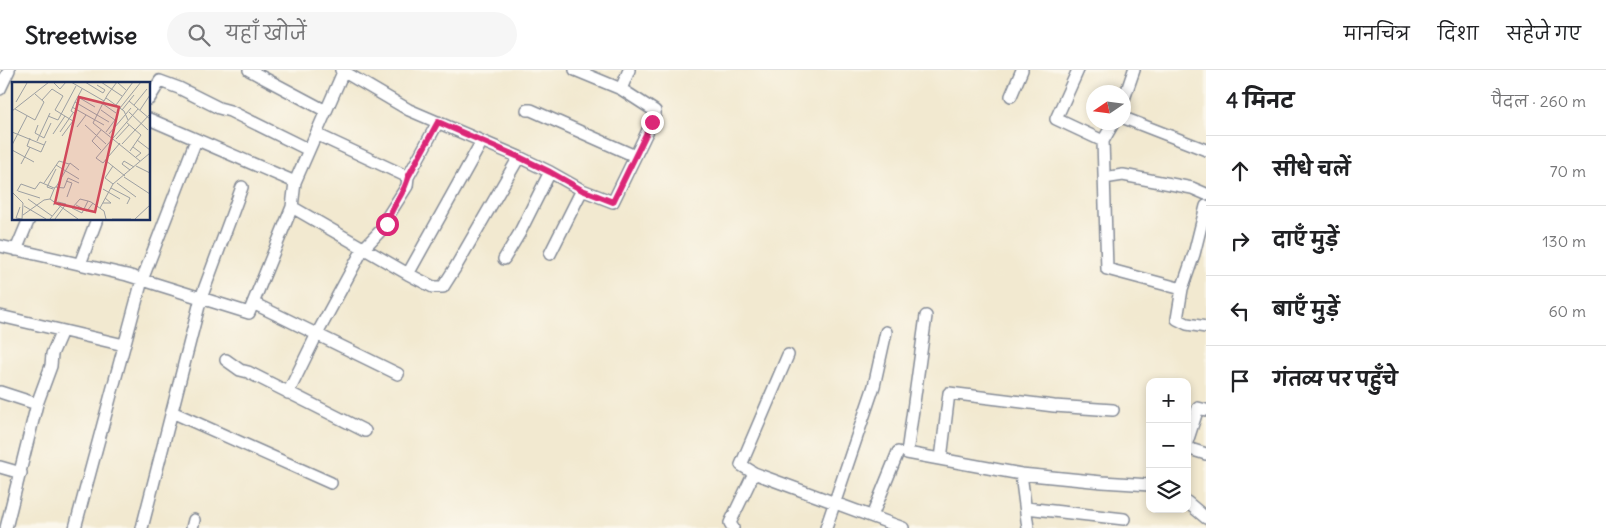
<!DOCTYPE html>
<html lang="hi">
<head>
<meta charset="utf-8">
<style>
	:root { --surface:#fff; --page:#f6f6f6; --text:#202124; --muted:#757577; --line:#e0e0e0 }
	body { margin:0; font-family:Delius,"Playpen Sans Deva",sans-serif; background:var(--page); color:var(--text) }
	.controls { position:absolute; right:15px; bottom:15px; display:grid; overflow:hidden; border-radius:10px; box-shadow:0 2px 8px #0003 }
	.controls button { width:45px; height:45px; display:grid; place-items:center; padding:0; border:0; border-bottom:1px solid var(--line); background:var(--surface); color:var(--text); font:25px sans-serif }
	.compass { position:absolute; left:1086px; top:15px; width:45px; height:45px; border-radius:50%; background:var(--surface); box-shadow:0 2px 8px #0003; rotate:257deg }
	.stop { position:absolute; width:15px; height:15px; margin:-11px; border:4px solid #db2777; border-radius:50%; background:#fff }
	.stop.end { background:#db2777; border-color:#fff; box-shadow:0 1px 5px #0008 }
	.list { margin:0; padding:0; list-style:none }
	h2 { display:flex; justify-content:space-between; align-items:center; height:65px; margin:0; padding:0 20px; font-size:21px }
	h2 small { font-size:16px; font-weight:400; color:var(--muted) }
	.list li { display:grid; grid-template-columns:32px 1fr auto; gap:15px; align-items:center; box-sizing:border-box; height:70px; padding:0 20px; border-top:1px solid var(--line) }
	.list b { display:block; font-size:19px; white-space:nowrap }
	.list em { font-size:16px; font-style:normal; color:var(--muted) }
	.icon { flex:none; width:28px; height:28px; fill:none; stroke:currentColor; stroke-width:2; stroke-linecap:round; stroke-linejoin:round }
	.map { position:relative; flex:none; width:1206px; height:458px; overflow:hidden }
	header { display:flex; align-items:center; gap:30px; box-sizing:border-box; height:70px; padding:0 25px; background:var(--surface); border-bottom:1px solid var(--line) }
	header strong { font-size:24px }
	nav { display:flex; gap:28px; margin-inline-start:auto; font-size:18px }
	.search { width:350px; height:45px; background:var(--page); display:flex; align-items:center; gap:12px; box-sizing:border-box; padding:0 18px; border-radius:28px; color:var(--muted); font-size:19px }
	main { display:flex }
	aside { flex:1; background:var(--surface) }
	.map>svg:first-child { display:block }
</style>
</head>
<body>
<header>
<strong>Streetwise</strong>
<div class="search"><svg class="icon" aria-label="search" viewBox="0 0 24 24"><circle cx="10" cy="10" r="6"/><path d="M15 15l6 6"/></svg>यहाँ खोजें</div>
<nav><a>मानचित्र</a><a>दिशा</a><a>सहेजे गए</a></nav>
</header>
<main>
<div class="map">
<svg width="1206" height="458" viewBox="0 0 1206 458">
	<rect width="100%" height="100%" fill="#fbf7ec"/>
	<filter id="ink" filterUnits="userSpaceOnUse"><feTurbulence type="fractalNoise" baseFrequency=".02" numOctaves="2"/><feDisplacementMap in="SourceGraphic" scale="10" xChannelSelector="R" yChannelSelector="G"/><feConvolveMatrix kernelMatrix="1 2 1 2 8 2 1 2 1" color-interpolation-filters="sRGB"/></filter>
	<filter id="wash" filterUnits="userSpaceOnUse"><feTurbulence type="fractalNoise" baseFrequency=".0096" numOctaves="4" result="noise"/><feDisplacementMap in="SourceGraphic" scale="20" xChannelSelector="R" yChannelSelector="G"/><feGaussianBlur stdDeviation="1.12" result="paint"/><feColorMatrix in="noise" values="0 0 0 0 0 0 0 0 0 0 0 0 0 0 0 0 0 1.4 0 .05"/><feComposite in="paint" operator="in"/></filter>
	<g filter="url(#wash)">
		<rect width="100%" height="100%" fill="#f2e9d0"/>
	</g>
	<g filter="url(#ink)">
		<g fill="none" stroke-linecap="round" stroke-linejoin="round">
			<!-- minor casing -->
			<g stroke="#868c97" stroke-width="14">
				<path id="minor" d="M249,0L326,41
					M341,0L409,40L519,87L550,102L582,120L613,132L652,52L655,44V41L621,19L575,0
					M1078,0L1056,49L1103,71
					M0,19L9,0
					M621,19L629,0
					M1011,26L1022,0
					M149,29L160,11L179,18L219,38L230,41L309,80
					M1124,29L1134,0
					M527,40H531L635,86
					M1124,48L1206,80
					M149,49L295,112
					M1114,52L1103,71L1107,199L1182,219
					M316,64L408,107
					M1104,108L1123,105L1192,118L1206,124
					M1206,136L1194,184L1182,219L1177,249L1187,254L1206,257
					M292,137L408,204L433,217H443L455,198L519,87
					M0,176L127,205L249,243L292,137L295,112L344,0
					M16,180L29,149
					M550,184L582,120
					M504,189L519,164L550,102
					M80,194L97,149
					M408,204L482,71
					M253,233L398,304
					M0,246L124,275
					M926,246L907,383L1021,404L1028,458
					M788,285L741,395L754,403L903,458
					M226,290L240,300L248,302L365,361
					M0,322L37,334
					M288,323L317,264L363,179L387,154L388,146L407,116L408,107L438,52
					M172,342L331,413
					M1187,372L1198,338L1206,340
					M1187,378L1206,384
					M941,389L949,323L1054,336L1113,340
					M0,397L21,403
					M1021,404L1102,412L1150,415
					M1187,432L1206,448
					M1026,438L1124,449
					M872,446L898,382
					M6,458L37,334L51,296L52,284L62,261
					M75,458L142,210L196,70
					M142,458L201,228L242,117
					M192,458L194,450
					M733,458L730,453L754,403
					M826,458L874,316L886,262"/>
			</g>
			<!-- minor -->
			<use href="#minor" stroke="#fff" stroke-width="11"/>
		</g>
	</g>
	<g fill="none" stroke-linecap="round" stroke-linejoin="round" filter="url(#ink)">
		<!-- route -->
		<path stroke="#db2777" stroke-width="6" d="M387,154C390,137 405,124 408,107L438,52L519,87L550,102L582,120L613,132L652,52"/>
	</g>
	<!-- overview -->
	<g transform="translate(12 12)">
		<rect width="138" height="138" fill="#f2e9d0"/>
		<path fill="none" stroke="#9c9fa2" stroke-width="1" d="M41,0L48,7L54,0M59,0L92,19L81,41L128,79M73,0L91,11L93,8L85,3M89,0L110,14M70,7L63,20L97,40M66,15L83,25M94,16L112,29L116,38M30,18L40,7L51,14L43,28L61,39L50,54M92,19L96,12L105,0L114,8M117,19L138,37M4,20L15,1M63,20L59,29L64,32M91,22L104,31M104,23L121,0M122,23L135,7M60,25L92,43M108,26L129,0M3,27L23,38L32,20L23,12M89,28L103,38L94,50M110,28L122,13M128,28L138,13M0,29L37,0M117,30L136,48M36,34L46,38L64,4M114,40L129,53L118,69M26,43L23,51L32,56L39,41M73,43L94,62M65,45L74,33M89,48L80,59L89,68M0,50L32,63M48,50L61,31M41,52L53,34M97,52L119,26M18,56L15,64L29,70L34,59M104,57L117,43M125,58L138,68M25,59L38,31M108,61L91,81L84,76L126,27M110,62L138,32M0,63L15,34M121,65L129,71L124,75M0,68L22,80M93,78L113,94M9,82L18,65M44,83L67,97M101,84L93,96L101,102M124,84L138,91M118,88L110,82L112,79L122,85M112,95L138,112M54,99L60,101L55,115M32,101L47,79L57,82M105,101L124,115M44,105L58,81L67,88M99,106L118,116L115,122M41,107L35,105L44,87M91,107L108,117M5,109L9,102L23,107L28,100L42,106M6,109L28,116M0,110L11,121L10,137M16,117L40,134M38,117L43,105L52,106L56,96L67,101M38,117L66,137M76,119L70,131L60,126L68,117L76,119L79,120L92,129L94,137M91,121H99L93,116M41,123L46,120L54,122L43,137M64,123L75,129L81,121M12,124L34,137M8,125L4,136L10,137M88,126L101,102L138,71M11,133L32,118L38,117M38,137L51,121M100,137H119M123,137L138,123"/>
		<path fill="#d1495b" fill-opacity="0.15" stroke="#d1495b" stroke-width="2.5" d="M67,15L107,25L83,130L43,121Z"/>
		<rect width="138" height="138" fill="none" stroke="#1b2f5e" stroke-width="2.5"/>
	</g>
</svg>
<div class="controls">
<button>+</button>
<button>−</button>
<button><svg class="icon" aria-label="layers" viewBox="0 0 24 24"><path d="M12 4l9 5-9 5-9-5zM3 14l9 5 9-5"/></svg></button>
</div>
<svg class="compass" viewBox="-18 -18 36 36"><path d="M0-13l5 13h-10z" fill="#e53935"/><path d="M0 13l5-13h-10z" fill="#757577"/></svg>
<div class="stop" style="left:387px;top:154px"></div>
<div class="stop end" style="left:652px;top:52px"></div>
</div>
<aside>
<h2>4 मिनट<small>पैदल · 260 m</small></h2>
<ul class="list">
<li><svg class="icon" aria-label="ahead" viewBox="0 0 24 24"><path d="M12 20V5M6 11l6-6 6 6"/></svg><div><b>सीधे चलें</b></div><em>70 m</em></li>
<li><svg class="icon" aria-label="right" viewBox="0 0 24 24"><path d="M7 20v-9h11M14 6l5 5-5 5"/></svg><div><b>दाएँ मुड़ें</b></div><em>130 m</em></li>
<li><svg class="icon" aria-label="left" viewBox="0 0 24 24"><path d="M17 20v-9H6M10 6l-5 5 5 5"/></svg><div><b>बाएँ मुड़ें</b></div><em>60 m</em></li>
<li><svg class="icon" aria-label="arrive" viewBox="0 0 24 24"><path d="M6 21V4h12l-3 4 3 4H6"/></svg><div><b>गंतव्य पर पहुँचे</b></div></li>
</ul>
</aside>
</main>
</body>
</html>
